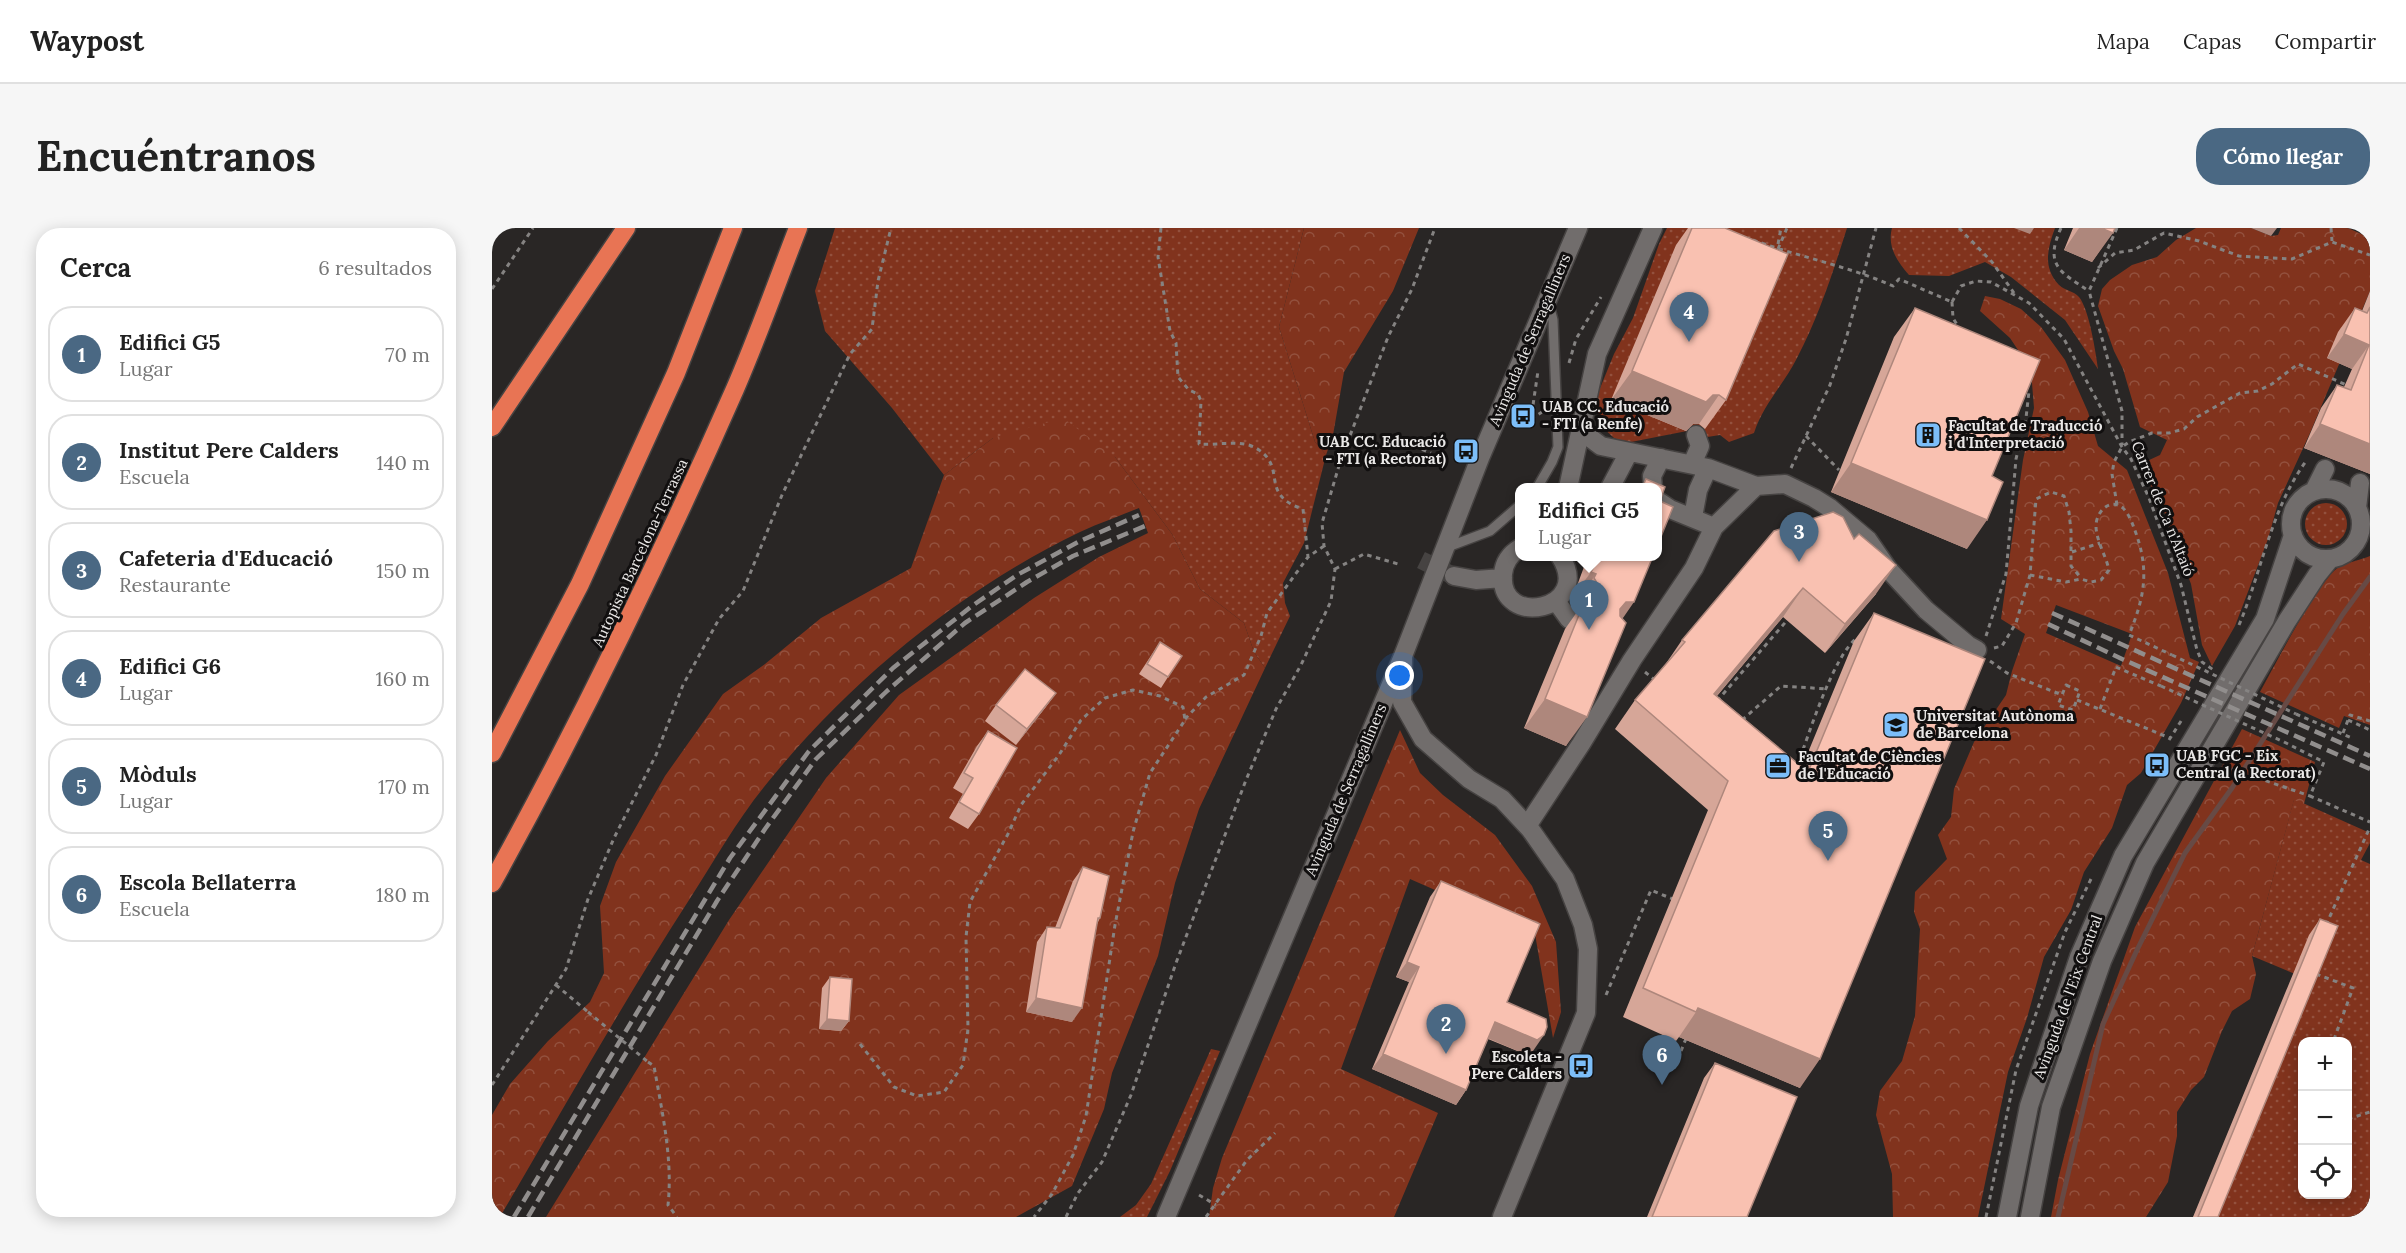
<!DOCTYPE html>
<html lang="es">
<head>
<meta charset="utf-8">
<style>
	:root { --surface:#fff; --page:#f6f6f6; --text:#222; --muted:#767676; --line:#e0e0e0; --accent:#4a6883 }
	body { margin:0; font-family:Lora,serif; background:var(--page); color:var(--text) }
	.controls { position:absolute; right:18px; bottom:18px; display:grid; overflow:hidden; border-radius:12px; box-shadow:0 3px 15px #0003 }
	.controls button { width:54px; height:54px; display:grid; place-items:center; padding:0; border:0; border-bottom:2px solid var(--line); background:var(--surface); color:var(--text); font:30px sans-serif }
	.you { position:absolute; left:908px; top:448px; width:21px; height:21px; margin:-15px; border:4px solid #fff; border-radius:50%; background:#1a73e8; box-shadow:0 0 0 9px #1a73e833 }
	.badge { display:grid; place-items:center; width:39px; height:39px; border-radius:50%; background:var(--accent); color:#fff; font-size:20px; font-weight:700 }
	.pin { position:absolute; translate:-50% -50px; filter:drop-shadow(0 2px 3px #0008) }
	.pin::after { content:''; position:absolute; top:32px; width:21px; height:18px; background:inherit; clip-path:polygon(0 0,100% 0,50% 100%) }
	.popup { position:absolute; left:1023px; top:255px; width:147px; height:78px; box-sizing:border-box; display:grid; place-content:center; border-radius:12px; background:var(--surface); filter:drop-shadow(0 2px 4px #0005); font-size:20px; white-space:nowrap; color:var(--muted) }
	.popup b { font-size:22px; color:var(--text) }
	.popup::after { content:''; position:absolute; left:50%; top:100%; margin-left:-12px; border:12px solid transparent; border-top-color:var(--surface) }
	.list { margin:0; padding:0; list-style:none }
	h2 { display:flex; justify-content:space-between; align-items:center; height:78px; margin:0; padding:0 24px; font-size:26px }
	h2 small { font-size:20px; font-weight:400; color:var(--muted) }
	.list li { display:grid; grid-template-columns:39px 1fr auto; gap:18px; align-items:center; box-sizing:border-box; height:96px; margin:0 12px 12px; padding:0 12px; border:2px solid var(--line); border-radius:24px }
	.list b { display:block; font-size:22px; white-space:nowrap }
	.list p { margin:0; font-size:20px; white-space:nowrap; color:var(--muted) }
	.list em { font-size:20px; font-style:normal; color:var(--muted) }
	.icon { flex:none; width:33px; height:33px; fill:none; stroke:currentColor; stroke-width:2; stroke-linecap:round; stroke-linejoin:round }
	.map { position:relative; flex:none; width:1878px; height:989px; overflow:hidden; border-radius:24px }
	header { display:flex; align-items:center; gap:36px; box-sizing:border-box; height:84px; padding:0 30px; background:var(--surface); border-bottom:2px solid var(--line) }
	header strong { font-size:28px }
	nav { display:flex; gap:33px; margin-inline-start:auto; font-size:21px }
	.intro { display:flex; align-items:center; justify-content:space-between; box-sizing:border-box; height:144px; padding:0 36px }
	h1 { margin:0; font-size:42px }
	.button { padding:15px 27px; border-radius:24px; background:var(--accent); color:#fff; font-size:21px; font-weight:700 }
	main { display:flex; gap:36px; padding:0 36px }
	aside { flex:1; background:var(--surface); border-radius:24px; box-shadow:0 3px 15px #0003 }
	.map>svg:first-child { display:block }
</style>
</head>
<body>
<header>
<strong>Waypost</strong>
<nav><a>Mapa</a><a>Capas</a><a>Compartir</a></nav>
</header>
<div class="intro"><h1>Encuéntranos</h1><a class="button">Cómo llegar</a></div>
<main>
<aside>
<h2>Cerca<small>6 resultados</small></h2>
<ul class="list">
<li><span class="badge">1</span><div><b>Edifici G5</b><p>Lugar</p></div><em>70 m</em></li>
<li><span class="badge">2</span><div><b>Institut Pere Calders</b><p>Escuela</p></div><em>140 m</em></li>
<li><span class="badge">3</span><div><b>Cafeteria d'Educació</b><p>Restaurante</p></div><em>150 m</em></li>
<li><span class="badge">4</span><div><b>Edifici G6</b><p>Lugar</p></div><em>160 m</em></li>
<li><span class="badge">5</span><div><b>Mòduls</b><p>Lugar</p></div><em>170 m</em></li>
<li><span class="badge">6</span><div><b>Escola Bellaterra</b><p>Escuela</p></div><em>180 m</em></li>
</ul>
</aside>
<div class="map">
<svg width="1878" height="989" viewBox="0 0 1878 989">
	<defs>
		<pattern id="grass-dots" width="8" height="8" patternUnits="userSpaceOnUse" patternTransform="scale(1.5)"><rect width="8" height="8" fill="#81331d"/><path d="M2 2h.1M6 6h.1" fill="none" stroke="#93513e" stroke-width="1.8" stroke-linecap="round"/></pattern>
		<pattern id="forest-crowns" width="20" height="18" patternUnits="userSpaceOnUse" patternTransform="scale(1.5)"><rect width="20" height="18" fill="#81331d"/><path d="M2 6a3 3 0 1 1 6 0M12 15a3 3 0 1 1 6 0" fill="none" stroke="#93513e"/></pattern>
	</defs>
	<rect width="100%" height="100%" fill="#292625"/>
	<!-- grass -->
	<path fill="url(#grass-dots)" fill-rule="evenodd" d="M343,0H812L787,99L823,214L834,227L812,315L791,355L793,375L798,388L773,440L762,424L752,395L708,361L680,306L623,229L501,210L452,247L400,180L333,103L323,63Z
		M1175,0H1355C1341,44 1327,88 1305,130C1292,156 1271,177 1262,205L1237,214L1228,207L1209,210L1195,203L1134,215L1122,210L1107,196L1104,170L1122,126L1141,90L1167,16Z
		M1400,0H1563C1556,19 1550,39 1567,57C1572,62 1582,63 1587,69C1597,81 1604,125 1606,141L1573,92L1519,49L1493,34L1457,48L1417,47C1405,33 1395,19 1400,0Z
		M1813 296a21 21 0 1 1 42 0a21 21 0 1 1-42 0Z
		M1802,571L1878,605V615L1869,632L1878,636V989H1722L1820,753L1760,728ZM1810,814H1856V966H1810Z
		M719,821L728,823L678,943L655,989H628L644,977L659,956Z"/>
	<!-- forest -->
	<path fill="url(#forest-crowns)" fill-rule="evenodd" d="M812,0H927L901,63L852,144L841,207L834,227L823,214L787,99Z
		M1704,0H1759L1779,8L1786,7L1789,0H1856L1878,10V63L1818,205L1786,275L1776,311L1743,398L1720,438L1710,417L1699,356L1670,278L1654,249L1655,233L1668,227L1675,212L1648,199L1631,141L1622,123L1606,78L1610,61L1618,52L1640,37L1665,29L1684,12Z
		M1493,68L1508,71L1529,81L1549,99L1573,132L1596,184L1606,218L1635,242L1676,345L1698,430L1707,434L1689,475L1649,545L1635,557L1620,600L1592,644L1579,682L1552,729L1535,790L1516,844L1486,989H1401L1400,946L1384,887L1388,863L1410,833L1423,788L1428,701L1422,684L1423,664L1455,631L1446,607L1459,589L1462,561L1482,514L1514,467L1520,443L1533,406L1509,391L1531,232L1542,180L1540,155L1534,134L1518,110L1488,83ZM1564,377L1640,406L1629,438L1554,405Z
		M571,190L623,229L680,306L708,361L752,395L762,424L773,440L707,581L683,655L666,728L620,845L612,881L580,958L524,989H54L237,692L334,550L407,467L542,370L607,329L656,305L647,280C628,288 607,295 588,304C468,362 360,451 276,554C246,590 222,633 197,672C130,776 70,883 8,989H0V887L18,856L56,813L98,774L112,745L108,678L124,634L173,548L231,466L273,436L329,390L419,340L452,247L501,210Z
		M1878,328V497L1852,488L1847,500L1768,464C1782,439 1827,351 1847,339C1856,334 1868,332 1878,328Z
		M1750,501L1823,534L1812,576L1802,572L1760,728L1764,746L1758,771L1740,783L1730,803L1712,849L1699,862L1685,884V908L1676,954L1654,989H1559L1566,952L1598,826L1643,699Z
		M908,502L928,545L951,567L1003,607L1040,658L1064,714L1069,784L1061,810L1043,706L918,651L849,841L946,885L902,989H717L721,960L730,930Z"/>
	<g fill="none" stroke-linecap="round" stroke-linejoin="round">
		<!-- stream -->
		<path stroke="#674a45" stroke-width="5" d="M1566,989L1611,796L1645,722L1693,625L1740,560L1851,386L1878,349"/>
		<!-- street-tunnel -->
		<path stroke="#464342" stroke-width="18" stroke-dasharray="18 9" stroke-linecap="butt" d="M929,332L962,348"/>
		<!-- lane casing -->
		<g stroke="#464342" stroke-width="12">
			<path id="lane" d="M1045,260L1060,234L1066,219L1061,92L1056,73
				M953,320L998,303L1028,277"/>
		</g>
		<!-- street casing -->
		<g stroke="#464342" stroke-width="21">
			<path id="street" d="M1089,203L1109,218L1216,240L1264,258L1293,256L1322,270L1338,280L1376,312L1396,341L1434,382L1476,417L1485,422
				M1200,236L1208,218L1204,207
				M1076,260L1105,126L1161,0
				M1118,260L1137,224
				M1161,260L1160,248L1169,230
				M1799 296a35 35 0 1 1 70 0a35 35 0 1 1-70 0Z
				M1822,263L1833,241
				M1166,273L1178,281L1222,299
				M1865,280L1868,255
				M1201,289L1206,262L1216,240
				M1028,320C1018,326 1012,334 1011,346C1006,402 1103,382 1068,328
				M962,348L984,352L1011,350
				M1064,373L1077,391
				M911,431L910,474L931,511L977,551L1010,571L1038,601L1073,651L1091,697L1096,721L1094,785L1010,989
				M1039,592L1089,516L1140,432L1202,340L1222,299L1264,258
				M1515,989L1537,878L1587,729L1631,628L1773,391L1801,307
				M1538,989L1559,879L1610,733L1653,635L1795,393L1825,347L1838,331"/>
		</g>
		<!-- secondary casing -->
		<g stroke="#464342" stroke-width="21">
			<path id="secondary" d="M674,989L911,428L988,230L1086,0"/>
		</g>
		<!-- highway casing -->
		<g stroke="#464342" stroke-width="21">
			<path id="highway" d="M0,199L134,0
				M0,525L88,356L184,145L241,0
				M0,655C89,494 169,329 243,161C266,108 285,54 306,0"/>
		</g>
		<!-- path -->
		<path stroke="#858382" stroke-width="3" stroke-dasharray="4.5 4.5" stroke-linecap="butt" d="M669,0L666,29L678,103L684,115L686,149L697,162L706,166L709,173L707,216C725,218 751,210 767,222C795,241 767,267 811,281L816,329
			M1467,0L1500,34L1522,65
			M1569,0C1552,37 1568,44 1597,63
			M1625,0L1597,63L1630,183V217
			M1839,0L1840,13
			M1878,3V5
			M1261,12C1307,29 1356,38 1401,58L1407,51L1460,74
			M1286,16L1289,0
			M1286,21L1295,0
			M1606,40L1623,25L1642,22L1672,5L1707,13L1747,28L1800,31L1840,14L1878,27
			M0,61L41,0
			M1460,74L1461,90L1467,100
			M1460,74L1469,58L1484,53L1499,54L1537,75L1572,111L1630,219L1639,231L1657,270L1689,357L1705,422L1710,434L1723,443
			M1077,135L1084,111L1109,69
			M1033,180L1041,177L1046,143
			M1039,191L1050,184
			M1314,208L1347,242
			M905,211L939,225
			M1299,240L1338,157L1354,111L1384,0
			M1625,277L1620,246L1622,234L1630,219L1637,214L1660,205H1677L1692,201L1705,189L1748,165L1766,163L1780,156L1806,136L1857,158
			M1580,324L1608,315
			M843,341L872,326L906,336
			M1538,347L1574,354L1589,351L1599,354L1609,352L1617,342C1614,328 1604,312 1604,298C1604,284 1618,269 1631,280C1636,285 1640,294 1642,300C1658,341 1653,368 1637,407L1680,427
			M1747,397C1770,343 1779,280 1815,232
			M1494,408L1514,346L1524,231L1534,190L1537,163L1534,159
			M1502,420L1510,418L1524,395L1538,347L1544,271L1559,264L1572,268L1577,284L1579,303V338L1589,350
			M1498,433L1515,445L1570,467
			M1153,444L1164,453
			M1574,457L1588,463L1581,482L1566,477Z
			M1585,472L1678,510
			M1225,473L1298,389
			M1608,481L1624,439L1669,458
			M1804,486L1860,510
			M693,491L714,469L752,447L769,408L775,385L816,329L832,318
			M1250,492L1289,458L1336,461
			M1856,492L1878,502
			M1851,505L1858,487L1878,493
			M1677,512L1691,490
			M1792,514L1832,534L1818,568L1878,594
			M1305,538C1317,507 1341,427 1366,409
			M1731,538L1818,568
			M1834,697L1878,599
			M1824,746L1861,760L1841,814
			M64,757L96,784
			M1114,767L1159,662L1183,672
			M368,816L402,859L425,868L452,864L471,837L476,801L474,709L478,674L516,606L529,577L567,527L589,492L613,470L641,462L668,468L691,479L693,492L658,545L641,604L623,697L594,888L581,927L560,966L542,989
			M1189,823L1195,808
			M156,834L162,838C170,884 181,931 176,977L185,989
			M0,857L74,741L96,671L122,610L164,527L191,457L227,391L251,363L290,267L358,126L380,101L386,53L399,0
			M1856,891L1878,884
			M1810,902V905
			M707,967L724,977
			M574,989L586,965L610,934L639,867L684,735L754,552L784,481L809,437L839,373L843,341L832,318L830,295L849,231L896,109L920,61L943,0
			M714,989L755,932L783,905
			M1494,989L1524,842L1573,704L1599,651"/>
		<!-- lane -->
		<use href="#lane" stroke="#716d6c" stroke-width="9"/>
		<!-- street -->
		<use href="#street" stroke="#716d6c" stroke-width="18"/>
		<!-- secondary -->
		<use href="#secondary" stroke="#716d6c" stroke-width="18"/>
		<!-- highway -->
		<use href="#highway" stroke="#e87454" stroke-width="18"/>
		<!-- rail -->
		<path stroke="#918e8d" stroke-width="4.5" stroke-dasharray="12 6" stroke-linecap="butt" d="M1560,385L1878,528
			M1556,396L1630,431L1878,541
			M22,989L238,630L317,523L401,440L480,378L525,347L586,314L647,287
			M36,989L225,673L273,601L324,531L395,463L473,395L535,354L581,328L653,298"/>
		<!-- path-bridge -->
		<path stroke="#858382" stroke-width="3" stroke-dasharray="4.5 4.5" stroke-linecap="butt" d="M1680,427L1804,486
			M1669,458L1792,514
			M96,784L156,834"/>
	</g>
	<!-- wall -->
	<path fill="#d6a698" d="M1196,0H1233L1234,172L1213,201L1207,196H1201L1194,203L1119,172L1184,17Z
		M1581,0H1623L1600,34L1572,22Z
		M1878,63V246L1812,220L1829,180L1845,157L1852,159L1860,141L1835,130L1846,104L1863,80L1870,83Z
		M1423,80L1475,321L1339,264L1402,109Z
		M1282,303L1384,366L1333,425L1291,389L1225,468L1310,539L1362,413L1382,385L1308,860L1187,809L1184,813L1131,789L1216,582L1123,501L1143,472L1171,440L1190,412Z
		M1096,328H1161L1130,391L1074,518L1032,500L1073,401L1085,384L1082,379L1084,375L1078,373L1084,364L1086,355Z
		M668,414L676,449L669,460L647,446Z
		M564,465L553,480L524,517L493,493L504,477Z
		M496,503L487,586L476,601L457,590L471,566L461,560L485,518Z
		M591,639L608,690L605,696L580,794L534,784L545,714L555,699L563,700L581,653Z
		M949,653L1041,823L1035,827L996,811L974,862L964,877L880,841L917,754L904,749L938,669Z
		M1828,691L1726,989H1701L1817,707Z
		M338,749L357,793L349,803L327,801L330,760Z
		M1223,835L1255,989H1155L1212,850Z"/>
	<!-- shaded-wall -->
	<path fill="#ae877c" d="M1522,0H1542L1538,6Z
		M1587,0H1609L1621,5L1600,34L1572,22Z
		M1759,0H1785L1779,8Z
		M1852,106L1877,117L1860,141L1835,130Z
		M1140,143L1221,167H1227L1207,196H1201L1194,203L1119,172Z
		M1828,196L1878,216V246L1812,220Z
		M1359,235L1495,292L1475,321L1339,264Z
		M1404,337L1384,366L1333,425L1353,396Z
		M1099,344L1104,346L1084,375L1078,373Z
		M1311,360L1291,389L1202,495L1222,466Z
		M1134,374H1142L1122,403L1128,381Z
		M564,465L553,480L524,517L535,501Z
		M1053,471L1095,489L1074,518L1032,500Z
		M915,734L927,739L917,754L904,749Z
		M544,770L590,780L580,794L534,784Z
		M1206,780L1328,831L1308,860L1187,809L1204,784Z
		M335,791L357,793L349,803L327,801Z
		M1003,794L1052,807L1041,823L1035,827L993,809Z
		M891,826L974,862L964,877L880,841Z"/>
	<!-- building -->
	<path fill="#f9c1b1" stroke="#ae877c" stroke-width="1.5" d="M1200,0H1233L1296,26L1234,172L1227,167H1221L1214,174L1140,143Z
		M1609,0H1623L1621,5Z
		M1878,79V216L1828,196L1845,157L1859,162L1877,117L1852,106L1863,80L1875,85Z
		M1423,80L1548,132L1500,248L1511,254L1495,292L1359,235Z
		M1154,251L1173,259L1168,273L1181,279L1166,316V260H1150Z
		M1341,284L1351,289L1362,311L1367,306L1404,337L1353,396L1311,360L1222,466L1316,544L1382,385L1493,431L1328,831L1206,780L1204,784L1151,760L1236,553L1143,472L1193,414L1190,412L1282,303Z
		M1105,328H1161L1142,374H1134L1128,381V388L1134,395L1095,489L1053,471L1093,372L1103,371L1108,366V360L1102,350L1104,346L1099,344L1104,335Z
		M668,414L690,428L676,449L655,436Z
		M533,441L564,465L535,501L504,477Z
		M496,503L525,520L487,586L467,574L481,550L472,545Z
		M591,639L617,648L608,690H606L590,780L544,770L555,699L568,700Z
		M949,653L1048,696L1015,774L1054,791L1055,799L1052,807L1045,812L1003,794L974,862L891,826L927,739L915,734Z
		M1828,691L1846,698L1726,989H1706Z
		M338,749L360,751L357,793L335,791Z
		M1223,835L1305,869L1255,989H1160Z"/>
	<!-- icons -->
	<defs>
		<g id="bus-square" transform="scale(1.35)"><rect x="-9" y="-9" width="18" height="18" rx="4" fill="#7cbef9" stroke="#110f0f"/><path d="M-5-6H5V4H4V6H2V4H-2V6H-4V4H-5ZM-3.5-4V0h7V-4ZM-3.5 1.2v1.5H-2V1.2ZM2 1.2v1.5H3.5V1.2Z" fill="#111"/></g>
		<g id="building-square" transform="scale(1.35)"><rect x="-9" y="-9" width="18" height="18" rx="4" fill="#7cbef9" stroke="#110f0f"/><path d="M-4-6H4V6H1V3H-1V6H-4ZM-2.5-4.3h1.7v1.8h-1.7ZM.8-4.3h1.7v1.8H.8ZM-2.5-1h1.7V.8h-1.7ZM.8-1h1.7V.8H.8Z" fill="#111"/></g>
		<g id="university-square" transform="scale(1.35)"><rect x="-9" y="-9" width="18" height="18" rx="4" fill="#7cbef9" stroke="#110f0f"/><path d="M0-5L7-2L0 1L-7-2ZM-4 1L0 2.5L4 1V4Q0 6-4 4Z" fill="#111"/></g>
		<g id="office-square" transform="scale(1.35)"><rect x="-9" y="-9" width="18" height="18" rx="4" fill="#7cbef9" stroke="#110f0f"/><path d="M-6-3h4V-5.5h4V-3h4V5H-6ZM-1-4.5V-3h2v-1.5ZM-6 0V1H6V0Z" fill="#111"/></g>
	</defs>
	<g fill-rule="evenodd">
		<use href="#bus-square" x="1031" y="188"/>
		<use href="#building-square" x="1436" y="207"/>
		<use href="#bus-square" x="974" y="223"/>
		<use href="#university-square" x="1404" y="497"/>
		<use href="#bus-square" x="1665" y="537"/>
		<use href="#office-square" x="1286" y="538"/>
		<use href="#bus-square" x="1089" y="838"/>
	</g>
	<g text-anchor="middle" stroke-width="6" stroke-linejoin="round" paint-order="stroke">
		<!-- street labels -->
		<g font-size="15" fill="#eae8e7" stroke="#110f0f">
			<text transform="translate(1038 112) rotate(-67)" y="5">Avinguda de Serragalliners</text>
			<text transform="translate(1671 281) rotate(68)" y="5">Carrer de Ca n'Altaió</text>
			<text transform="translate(148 325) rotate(-65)" y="5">Autopista Barcelona-Terrassa</text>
			<text transform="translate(854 562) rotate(-67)" y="5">Avinguda de Serragalliners</text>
			<text transform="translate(1576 769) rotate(-70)" y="5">Avinguda de l'Eix Central</text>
		</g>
		<!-- poi labels -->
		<g font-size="15" font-weight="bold" fill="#eae8e7" stroke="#110f0f" text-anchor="start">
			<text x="1050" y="184">UAB CC. Educació<tspan x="1050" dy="17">- FTI (a Renfe)</tspan></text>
			<text x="1456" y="203">Facultat de Traducció<tspan x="1456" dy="17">i d'Interpretació</tspan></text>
			<text x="954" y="219" text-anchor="end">UAB CC. Educació<tspan x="954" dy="17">- FTI (a Rectorat)</tspan></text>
			<text x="1424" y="493">Universitat Autònoma<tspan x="1424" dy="17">de Barcelona</tspan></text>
			<text x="1684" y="533">UAB FGC - Eix<tspan x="1684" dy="17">Central (a Rectorat)</tspan></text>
			<text x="1306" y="534">Facultat de Ciències<tspan x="1306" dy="17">de l'Educació</tspan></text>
			<text x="1070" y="834" text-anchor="end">Escoleta -<tspan x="1070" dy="17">Pere Calders</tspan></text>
		</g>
	</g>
</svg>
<div class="controls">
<button>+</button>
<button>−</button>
<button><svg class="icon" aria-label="locate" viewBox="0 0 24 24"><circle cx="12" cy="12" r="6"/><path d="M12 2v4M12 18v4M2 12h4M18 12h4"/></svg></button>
</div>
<div class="you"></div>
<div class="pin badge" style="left:1097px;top:402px">1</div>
<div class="popup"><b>Edifici G5</b>Lugar</div>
<div class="pin badge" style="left:954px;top:826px">2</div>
<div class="pin badge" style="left:1307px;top:334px">3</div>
<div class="pin badge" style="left:1197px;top:114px">4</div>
<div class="pin badge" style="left:1336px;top:633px">5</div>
<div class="pin badge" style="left:1170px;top:857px">6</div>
</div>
</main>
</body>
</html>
